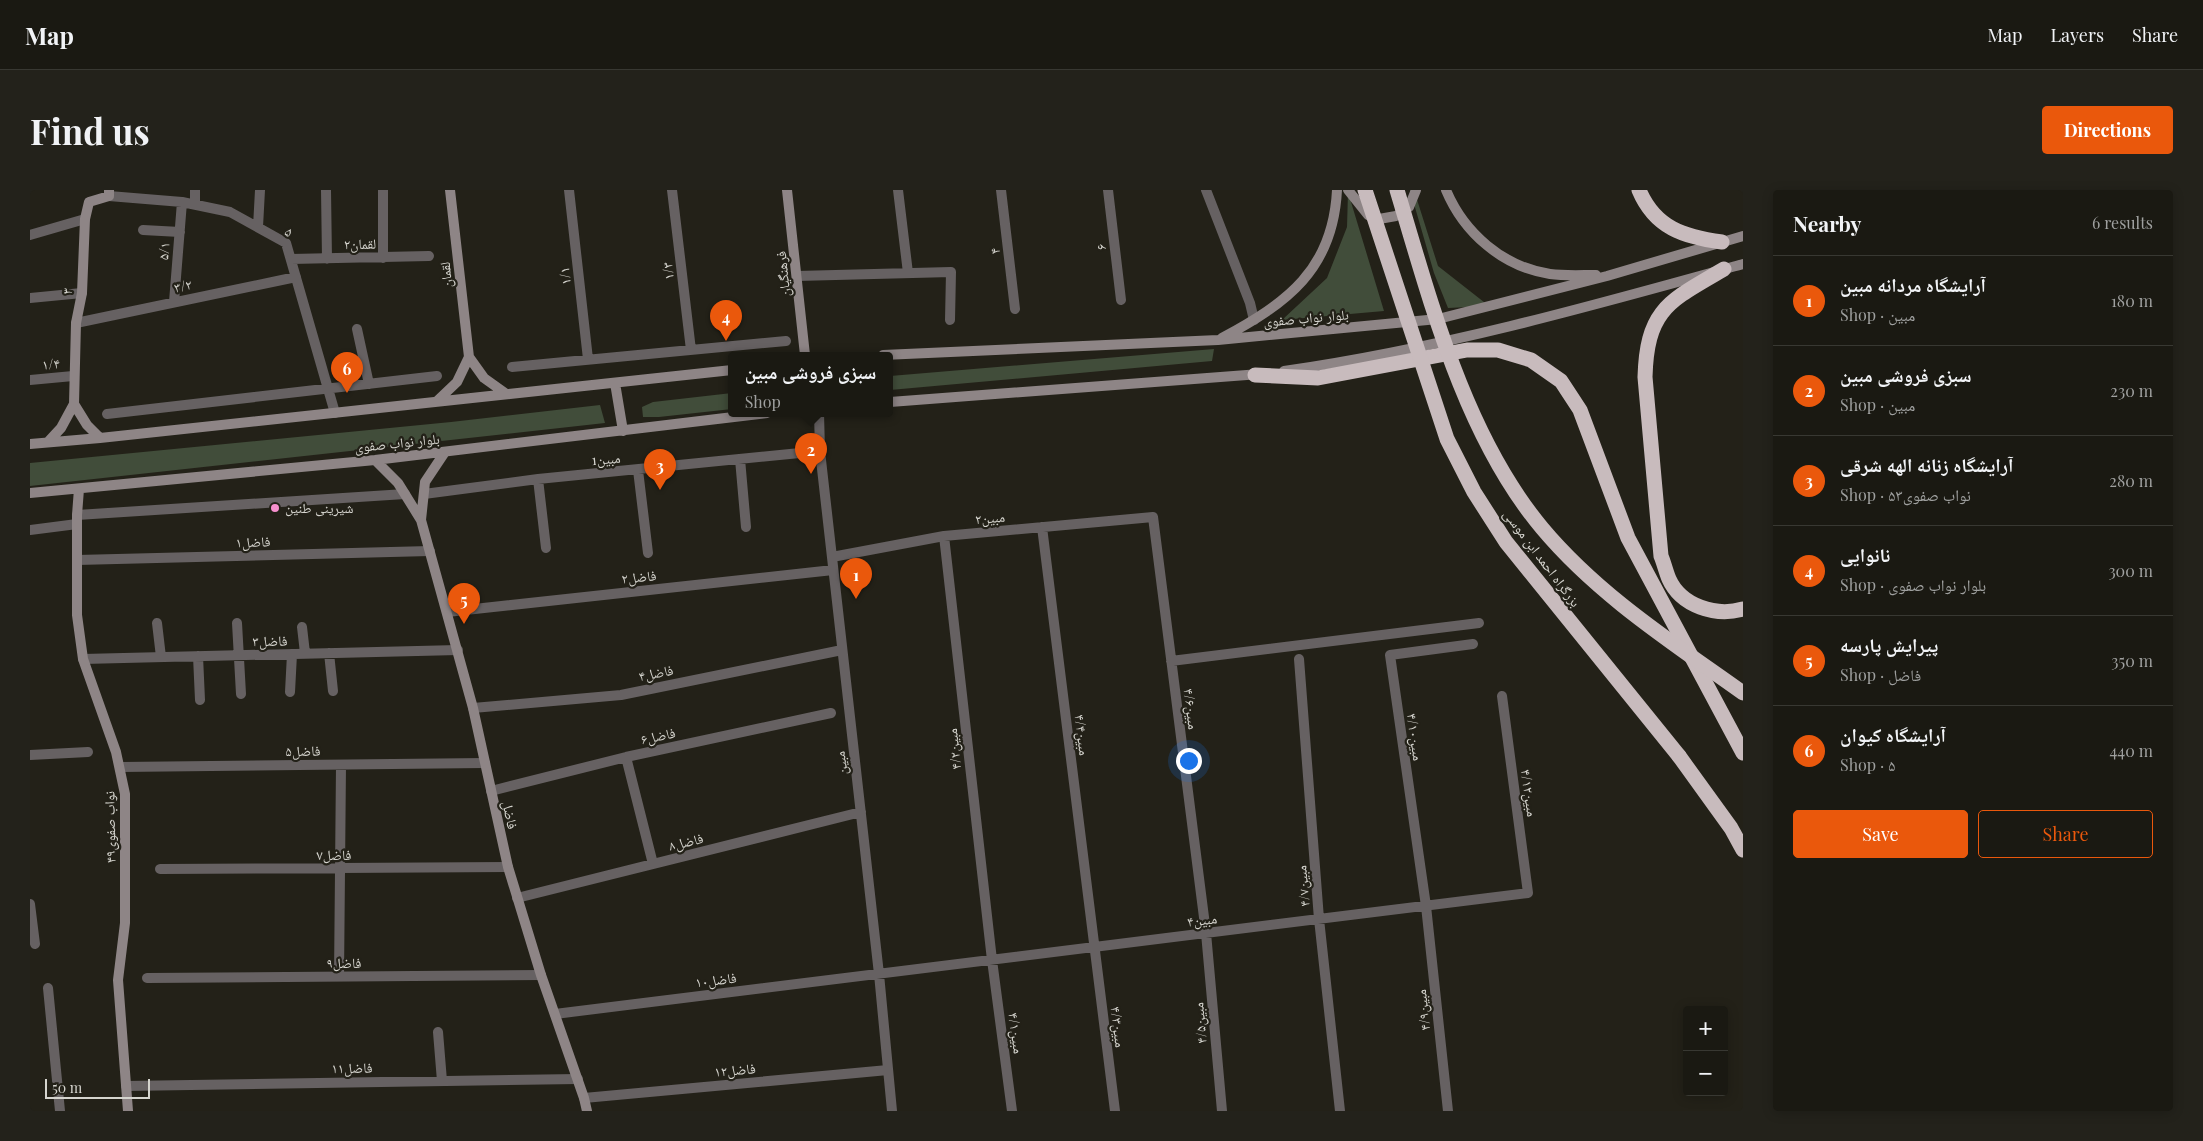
<!DOCTYPE html>
<html lang="en">
<head>
<meta charset="utf-8">
<style>
	:root { --surface:#1a1912; --page:#23221b; --text:#f1f3f6; --muted:#9fa09f; --line:#383832; --accent:#ea580c }
	body { margin:0; font-family:"Playfair Display","Noto Naskh Arabic",serif; background:var(--page); color:var(--text) }
	.controls { position:absolute; right:15px; bottom:15px; display:grid; overflow:hidden; border-radius:5px; box-shadow:0 2px 12px #0003 }
	.controls button { width:45px; height:45px; display:grid; place-items:center; padding:0; border:0; border-bottom:1px solid var(--line); background:var(--surface); color:var(--text); font:25px sans-serif }
	.scale { position:absolute; left:15px; bottom:12px; width:105px; box-sizing:border-box; padding-left:5px; border:2px solid #d5d4ce; border-top:0; font-size:14px; line-height:18px; white-space:nowrap; color:#d5d4ce; -webkit-text-stroke:4px #232118; paint-order:stroke }
	.you { position:absolute; left:1158px; top:570px; width:18px; height:18px; margin:-12px; border:4px solid #fff; border-radius:50%; background:#1a73e8; box-shadow:0 0 0 8px #1a73e833 }
	.badge { display:grid; place-items:center; width:32px; height:32px; border-radius:50%; background:var(--accent); color:#fff; font-size:16px; font-weight:700 }
	.pin { position:absolute; translate:-50% -41px; filter:drop-shadow(0 1px 2px #0008) }
	.pin::after { content:''; position:absolute; top:26px; width:18px; height:15px; background:inherit; clip-path:polygon(0 0,100% 0,50% 100%) }
	.popup { position:absolute; left:698px; top:162px; width:165px; height:65px; box-sizing:border-box; display:grid; place-content:center; border-radius:5px; background:var(--surface); filter:drop-shadow(0 1px 4px #0005); font-size:16px; white-space:nowrap; color:var(--muted) }
	.popup b { font-size:19px; color:var(--text) }
	.popup::after { content:''; position:absolute; left:50%; top:100%; margin-left:-10px; border:10px solid transparent; border-top-color:var(--surface) }
	.list { margin:0; padding:0; list-style:none }
	h2 { display:flex; justify-content:space-between; align-items:center; height:65px; margin:0; padding:0 20px; font-size:21px }
	h2 small { font-size:16px; font-weight:400; color:var(--muted) }
	.list li { display:grid; grid-template-columns:32px 1fr auto; gap:15px; align-items:center; box-sizing:border-box; height:90px; padding:0 20px; border-top:1px solid var(--line) }
	.list b { display:block; font-size:19px; white-space:nowrap }
	.list p { margin:0; font-size:16px; white-space:nowrap; color:var(--muted) }
	.list em { font-size:16px; font-style:normal; color:var(--muted) }
	.actions { display:flex; gap:10px; padding:15px 20px }
	.actions a { flex:1; padding:11px 0; border:1px solid var(--accent); border-radius:5px; text-align:center; font-size:18px; color:var(--accent) }
	.actions .main { background:var(--accent); color:#fff }
	.map { position:relative; flex:none; width:1713px; height:921px; overflow:hidden; border-radius:5px }
	header { display:flex; align-items:center; gap:30px; box-sizing:border-box; height:70px; padding:0 25px; background:var(--surface); border-bottom:1px solid var(--line) }
	header strong { font-size:24px }
	nav { display:flex; gap:28px; margin-inline-start:auto; font-size:18px }
	.intro { display:flex; align-items:center; justify-content:space-between; box-sizing:border-box; height:120px; padding:0 30px }
	h1 { margin:0; font-size:35px }
	.button { padding:12px 22px; border-radius:5px; background:var(--accent); color:#fff; font-size:18px; font-weight:700 }
	main { display:flex; gap:30px; padding:0 30px }
	aside { flex:1; background:var(--surface); border-radius:5px; box-shadow:0 2px 12px #0003 }
	.map>svg:first-child { display:block }
</style>
</head>
<body>
<header>
<strong>Map</strong>
<nav><a>Map</a><a>Layers</a><a>Share</a></nav>
</header>
<div class="intro"><h1>Find us</h1><a class="button">Directions</a></div>
<main>
<div class="map">
<svg width="1713" height="921" viewBox="0 0 1713 921">
	<rect width="100%" height="100%" fill="#232118"/>
	<!-- green -->
	<path fill="#414d3a" d="M1380,0H1384L1408,76L1459,116L1418,118L1404,83Z
		M1318,2L1354,121L1252,130L1297,88L1317,37Z
		M1184,159L1182,171L860,200V186Z
		M702,203V219L629,227H613L612,217L623,212Z
		M570,215L575,233L0,296V273L421,232Z"/>
	<g fill="none" stroke-linecap="round" stroke-linejoin="round">
		<!-- street -->
		<path stroke="#666162" stroke-width="10" d="M165,0V14
			M296,0L297,69
			M353,0V68
			M539,0L558,169
			M642,0L661,160
			M868,0L878,83
			M971,0L985,119
			M1078,0L1091,110
			M1176,0L1220,113L1224,130
			M79,6L152,12L200,22L256,53L305,223
			M228,37L230,0
			M113,40L150,42
			M0,45L55,29
			M261,69L399,66
			M767,86L921,82L920,130
			M0,108L52,103
			M144,112L152,12
			M46,133L266,87
			M327,139L339,194
			M482,177L756,151
			M0,190L43,186
			M789,223L790,261L849,784L862,921
			M77,224L407,186
			M710,269L716,337
			M608,280L618,363
			M508,289L516,358
			M394,304L508,289L790,261
			M47,325L375,304
			M1012,337L1085,921
			M0,340L47,334
			M914,346L962,770L982,921
			M802,367L914,346L1123,327L1176,743L1192,921
			M47,370L400,361
			M417,422L803,380
			M127,433L131,467
			M207,433L211,504
			M272,437L275,463
			M299,463L303,501
			M168,466L170,510
			M53,469L428,460
			M1269,469L1289,729L1310,921
			M1141,471L1449,433
			M260,502L262,464
			M443,518L591,505L812,460
			M0,565L58,562
			M596,567L623,674
			M91,577L455,573
			M461,601L596,567L801,523
			M130,679L478,677
			M487,708L831,622
			M0,714L5,754
			M309,787L311,575
			M117,788L511,785
			M18,798L30,921
			M525,824L1498,703L1472,506
			M408,842L412,891
			M96,896L548,889
			M554,908L858,880
			M1418,921L1396,716L1360,465L1443,454"/>
		<!-- secondary -->
		<path stroke="#8e8586" stroke-width="10" d="M420,0L439,167L454,188L475,203
			M757,0L775,165
			M1318,0L1338,25L1349,29L1366,26L1379,17L1386,0
			M1416,0C1434,43 1473,77 1520,84C1535,86 1551,85 1566,85
			M1192,148C1257,113 1303,80 1307,0
			M853,165L1188,150L1408,129L1577,86L1713,46
			M1254,181C1409,159 1562,116 1713,74
			M585,193L593,241
			M406,212L427,192L439,167
			M860,212L1230,184
			M44,214L57,235L70,248
			M18,252L31,238L44,214L46,133L52,103L55,29L59,12L79,6V0
			M0,254L70,248L702,180
			M345,270L368,293L391,330L443,518L478,677L511,785L554,908L557,921
			M49,299L47,325V425L53,469L86,562L95,604V733L88,790L98,921
			M0,303L345,270L737,223
			M391,330L395,292L415,262"/>
		<!-- highway -->
		<path stroke="#c8bbbd" stroke-width="15" d="M1609,0C1625,38 1654,47 1692,52
			M1694,79C1640,111 1617,118 1615,187L1631,366C1634,373 1636,382 1639,389C1651,416 1686,427 1713,419
			M1225,185L1288,188L1437,160H1468L1501,170L1531,191L1550,220L1598,348L1713,563
			M1649,566L1701,638L1713,660"/>
		<!-- highway-bridge -->
		<path stroke="#c8bbbd" stroke-width="15" d="M1335,0L1417,249L1444,302L1476,352L1649,566
			M1367,0C1401,113 1435,246 1512,338C1568,405 1643,453 1713,503"/>
	</g>
	<!-- markers -->
	<circle fill="#f790ce" stroke="#232118" stroke-width="2" cx="245" cy="318" r="5"/>
	<g text-anchor="middle" stroke-width="4.5" stroke-linejoin="round" paint-order="stroke">
		<!-- street labels -->
		<g font-size="14" fill="#d5d4ce" stroke="#232118">
			<text transform="translate(259 42) rotate(40)" y="5">۵</text>
			<text transform="translate(330 54) rotate(-1)" y="5">۲لقمان</text>
			<text transform="translate(1071 57) rotate(-97)" y="5">۶</text>
			<text transform="translate(134 61) rotate(-86)" y="5">۵/۱</text>
			<text transform="translate(965 61) rotate(-97)" y="5">۴</text>
			<text transform="translate(638 81) rotate(-97)" y="5">۱/۳</text>
			<text transform="translate(753 84) rotate(-96)" y="5">فرهنگیان</text>
			<text transform="translate(416 85) rotate(-96)" y="5">لقمان</text>
			<text transform="translate(535 86) rotate(-97)" y="5">۱/۱</text>
			<text transform="translate(153 96) rotate(-12)" y="5">۳/۲</text>
			<text transform="translate(37 101) rotate(-84)" y="5">۳</text>
			<text transform="translate(1276 128) rotate(-5)" y="5">بلوار نواب صفوی</text>
			<text transform="translate(21 174) rotate(-5)" y="5">۱/۴</text>
			<text transform="translate(367 253) rotate(-6)" y="5">بلوار نواب صفوی</text>
			<text transform="translate(576 269) rotate(-5)" y="5">1مبین</text>
			<text transform="translate(960 328) rotate(-5)" y="5">۲مبین</text>
			<text transform="translate(223 352) rotate(-2)" y="5">۱فاضل</text>
			<text transform="translate(1512 368) rotate(53)" y="5">بزرگراه احمد ابن موسی</text>
			<text transform="translate(609 387) rotate(-6)" y="5">۲فاضل</text>
			<text transform="translate(240 451) rotate(-1)" y="5">۳فاضل</text>
			<text transform="translate(626 483) rotate(-11)" y="5">۴فاضل</text>
			<text transform="translate(1161 519) rotate(83)" y="5">۴/۶مبین</text>
			<text transform="translate(1052 545) rotate(83)" y="5">۴/۴مبین</text>
			<text transform="translate(628 546) rotate(-12)" y="5">۶فاضل</text>
			<text transform="translate(1385 547) rotate(82)" y="5">۴/۱۰مبین</text>
			<text transform="translate(924 559) rotate(-96)" y="5">۴/۲مبین</text>
			<text transform="translate(273 561) rotate(-1)" y="5">۵فاضل</text>
			<text transform="translate(811 573) rotate(-97)" y="5">مبین</text>
			<text transform="translate(1499 603) rotate(82)" y="5">۴/۱۲مبین</text>
			<text transform="translate(480 625) rotate(78)" y="5">فاضل</text>
			<text transform="translate(80 637) rotate(-91)" y="5">۴۹نواب صفوی</text>
			<text transform="translate(656 652) rotate(-14)" y="5">۸فاضل</text>
			<text x="304" y="670">۷فاضل</text>
			<text transform="translate(1273 696) rotate(-95)" y="5">۴/۷مبین</text>
			<text transform="translate(1172 730) rotate(-7)" y="5">۴مبین</text>
			<text x="314" y="778">۹فاضل</text>
			<text transform="translate(686 790) rotate(-7)" y="5">۱۰فاضل</text>
			<text transform="translate(1393 820) rotate(-96)" y="5">۴/۹مبین</text>
			<text transform="translate(1170 833) rotate(-95)" y="5">۴/۵مبین</text>
			<text transform="translate(1088 837) rotate(83)" y="5">۴/۳مبین</text>
			<text transform="translate(986 843) rotate(82)" y="5">۴/۱مبین</text>
			<text transform="translate(322 878) rotate(-1)" y="5">۱۱فاضل</text>
			<text transform="translate(705 880) rotate(-5)" y="5">۱۲فاضل</text>
		</g>
		<!-- poi labels -->
		<g font-size="14" fill="#d5d4ce" stroke="#232118" text-anchor="start">
			<text x="255" y="323">شیرینی طنین</text>
		</g>
	</g>
</svg>
<div class="controls">
<button>+</button>
<button>−</button>
</div>
<div class="scale">50 m</div>
<div class="you"></div>
<div class="pin badge" style="left:826px;top:409px">1</div>
<div class="pin badge" style="left:781px;top:284px">2</div>
<div class="popup"><b>سبزی فروشی مبین</b>Shop</div>
<div class="pin badge" style="left:630px;top:300px">3</div>
<div class="pin badge" style="left:696px;top:151px">4</div>
<div class="pin badge" style="left:434px;top:434px">5</div>
<div class="pin badge" style="left:317px;top:203px">6</div>
</div>
<aside>
<h2>Nearby<small>6 results</small></h2>
<ul class="list">
<li><span class="badge">1</span><div><b>آرایشگاه مردانه مبین</b><p>Shop · مبین</p></div><em>180 m</em></li>
<li><span class="badge">2</span><div><b>سبزی فروشی مبین</b><p>Shop · مبین</p></div><em>230 m</em></li>
<li><span class="badge">3</span><div><b>آرایشگاه زنانه الهه شرقی</b><p>Shop · ۵۳نواب صفوی</p></div><em>280 m</em></li>
<li><span class="badge">4</span><div><b>نانوایی</b><p>Shop · بلوار نواب صفوی</p></div><em>300 m</em></li>
<li><span class="badge">5</span><div><b>پیرایش پارسه</b><p>Shop · فاضل</p></div><em>350 m</em></li>
<li><span class="badge">6</span><div><b>آرایشگاه کیوان</b><p>Shop · ۵</p></div><em>440 m</em></li>
</ul>
<div class="actions"><a class="main">Save</a><a>Share</a></div>
</aside>
</main>
</body>
</html>
